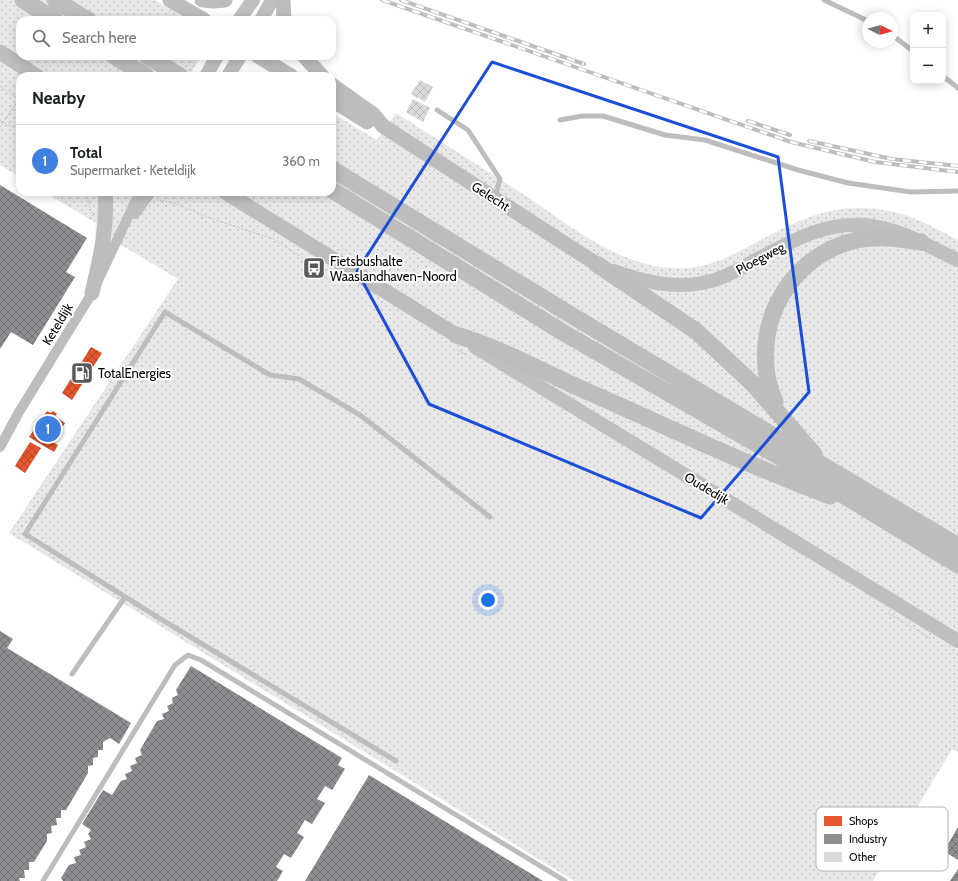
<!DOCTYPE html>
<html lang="en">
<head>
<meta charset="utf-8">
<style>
	:root { --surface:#fff; --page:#f6f6f6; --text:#202124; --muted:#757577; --line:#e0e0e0; --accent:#d93025 }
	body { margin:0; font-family:Cabin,sans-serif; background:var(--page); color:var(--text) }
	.controls { position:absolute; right:12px; top:12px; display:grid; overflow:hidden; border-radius:8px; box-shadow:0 2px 10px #0003 }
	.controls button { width:36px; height:36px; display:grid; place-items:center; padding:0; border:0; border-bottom:1px solid var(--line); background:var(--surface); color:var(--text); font:20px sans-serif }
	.compass { position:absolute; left:862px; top:12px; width:36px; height:36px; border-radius:50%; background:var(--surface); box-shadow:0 2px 10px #0003; rotate:95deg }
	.you { position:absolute; left:488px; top:600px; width:14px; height:14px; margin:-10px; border:3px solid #fff; border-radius:50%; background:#1a73e8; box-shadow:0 0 0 6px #1a73e833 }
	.badge { display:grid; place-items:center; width:26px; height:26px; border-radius:50%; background:var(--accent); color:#fff; font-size:13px; font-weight:700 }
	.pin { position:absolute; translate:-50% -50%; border:2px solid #fff; box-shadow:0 1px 4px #0006 }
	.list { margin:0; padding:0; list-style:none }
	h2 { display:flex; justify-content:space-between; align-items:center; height:52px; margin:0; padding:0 16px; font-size:17px }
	h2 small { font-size:13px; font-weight:400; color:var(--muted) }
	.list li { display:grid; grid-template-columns:26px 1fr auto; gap:12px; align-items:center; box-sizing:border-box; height:72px; padding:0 16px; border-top:1px solid var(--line) }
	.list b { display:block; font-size:15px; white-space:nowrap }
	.list p { margin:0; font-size:13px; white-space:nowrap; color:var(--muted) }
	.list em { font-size:13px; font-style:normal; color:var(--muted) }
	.icon { flex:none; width:22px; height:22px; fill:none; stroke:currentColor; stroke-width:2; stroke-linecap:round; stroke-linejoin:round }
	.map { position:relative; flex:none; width:958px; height:881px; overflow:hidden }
	.search { position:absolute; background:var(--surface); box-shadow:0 2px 10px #0003; left:16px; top:16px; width:320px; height:44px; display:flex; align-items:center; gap:10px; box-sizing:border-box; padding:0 14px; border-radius:12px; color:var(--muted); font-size:15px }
	.panel { position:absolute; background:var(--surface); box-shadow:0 2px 10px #0003; left:16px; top:72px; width:320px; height:124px; border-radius:12px }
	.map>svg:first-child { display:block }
</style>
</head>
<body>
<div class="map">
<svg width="958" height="881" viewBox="0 0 958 881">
	<defs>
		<pattern id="grass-dots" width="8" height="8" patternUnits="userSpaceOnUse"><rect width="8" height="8" fill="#e8e8e8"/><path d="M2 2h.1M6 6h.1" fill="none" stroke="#c5c5c5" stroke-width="1.8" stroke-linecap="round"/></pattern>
		<pattern id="shops-cross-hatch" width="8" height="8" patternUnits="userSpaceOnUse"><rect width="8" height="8" fill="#e4572e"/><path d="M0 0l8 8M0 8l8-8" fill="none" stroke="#b64625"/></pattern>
		<pattern id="industry-cross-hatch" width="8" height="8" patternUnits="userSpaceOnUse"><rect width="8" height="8" fill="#8d8d92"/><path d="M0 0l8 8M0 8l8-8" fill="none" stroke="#717175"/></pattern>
		<pattern id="building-cross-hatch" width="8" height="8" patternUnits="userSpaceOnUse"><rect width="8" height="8" fill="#dbdbdb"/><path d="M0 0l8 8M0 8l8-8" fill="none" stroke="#bababa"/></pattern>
	</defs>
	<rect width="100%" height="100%" fill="#fff"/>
	<!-- grass -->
	<path fill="url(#grass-dots)" d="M0,0H155L188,20H20V56H201L189,76H20V177L0,165Z
		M332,113L377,140L396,113C437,139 479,166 520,192C565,222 617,266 673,268C704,270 728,258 755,243C804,216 845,198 901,214C921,219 940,231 958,240V752L952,749L873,881H574L9,533L178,279L123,246L95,238L96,223L44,192H135L147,204L158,192H332Z"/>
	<!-- shops -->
	<path fill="url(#shops-cross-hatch)" d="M91,347L102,353L72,400L62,393Z
		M47,411L51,413L53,411L57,414L55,416L65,423L53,442L58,445L54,452L29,437Z
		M30,442L41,448L25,473L15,466Z"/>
	<!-- industry -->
	<path fill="url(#industry-cross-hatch)" d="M0,185L87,238L66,272L75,277L33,345L11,332L0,349Z
		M0,631L13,639L7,648L131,723L119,744L110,738L103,742V750H98V757L93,758V765L88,766V773L66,810H61V818H56L57,825L51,826L52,833L47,834V841L34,862H29V870H24L25,878H19L20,881H0Z
		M191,666L342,758L338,765L345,769L332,790L325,786L317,799L325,803L312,824L305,820L297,833L304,837L291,858L284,854L276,867L283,871L277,881H63L61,878L69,865L76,863L74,857L81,855L79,850L86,847L84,842L91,839L88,834L91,830L82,824L103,790L112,795L121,781L127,779L125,774L132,771L130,766L137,763L135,758L142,755L140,750L157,721L164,719L162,714L169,711L167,706L173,703L172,698L178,695L176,690Z
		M369,775L543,881H305Z
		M958,827V860L944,851Z
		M958,869V881H950Z"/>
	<!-- building -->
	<path fill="url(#building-cross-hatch)" d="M420,80L433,87L425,102L411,94Z
		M413,99L430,108L423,122L406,112Z"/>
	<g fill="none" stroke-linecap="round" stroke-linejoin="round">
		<!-- path -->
		<path stroke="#c2c2c2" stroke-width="1.5" stroke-dasharray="1 2" stroke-linecap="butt" d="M0,86L20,100
			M0,120L20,131
			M0,127L19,99
			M85,192L93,217
			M157,200L174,203L210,218L273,239L319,268L325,269
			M457,349L467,356
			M888,613L930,638
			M952,651L958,655"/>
		<!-- lane -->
		<path stroke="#bdbdbd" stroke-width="5" d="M824,0L868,21
			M892,35L913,51
			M943,76L958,88
			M437,110L468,130L500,179L495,197
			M560,120L582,116H603L665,135L705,140L798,170L848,183L911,192L958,191
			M72,674L125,597
			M396,761L159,618L25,534L165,312L270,375L299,379L360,415L490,517
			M43,881L175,665L188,655L201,660L565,881"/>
		<!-- street -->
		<path stroke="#bdbdbd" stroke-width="10" d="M135,214L151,192
			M0,447L19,412L92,293L140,192"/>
		<!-- secondary -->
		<path stroke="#bfbfbf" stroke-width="14" d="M239,20L253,0
			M261,20L272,0
			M206,76L217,56
			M228,76L240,56
			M614,271C643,281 671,289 702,283C720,280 737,271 752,262C788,243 822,222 865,225C900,228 927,246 958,260
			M475,347L958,641"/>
		<!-- primary -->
		<path stroke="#bdbdbd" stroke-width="15" d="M170,0L204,20
			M202,0L214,1L225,0
			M283,0L284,20
			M0,52L37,76
			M258,56L291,76
			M304,56L322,76
			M332,85L373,114L383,126L598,265
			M332,100L367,122
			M225,192L456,335
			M92,293C100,259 108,227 105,192"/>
		<!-- highway -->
		<path stroke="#bdbdbd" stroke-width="17" d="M23,0L55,20
			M55,0L88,20
			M114,56L146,76
			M147,56L180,76
			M332,169L576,318L958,546
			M332,190L564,333L802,470L958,565
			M598,265L696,331L752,383L814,454
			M456,335C497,347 536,368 575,386C660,423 744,464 830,496
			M775,402C746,335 785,256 857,240C878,235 899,239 921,242"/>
		<!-- rail casing -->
		<g stroke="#bdbdbd" stroke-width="4">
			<path id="rail" d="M382,0L791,142L875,162L958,172
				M401,0L584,64
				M748,121L790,135
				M809,141L892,159L958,166"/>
		</g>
		<!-- rail -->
		<use href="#rail" stroke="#fff" stroke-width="2.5" stroke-dasharray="8" stroke-linecap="butt"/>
	</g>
	<!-- marked area -->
	<path fill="none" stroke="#1d4ed8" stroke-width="3" stroke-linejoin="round" d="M492,62L778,157L809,392L701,518L429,404L357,271Z"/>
	<!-- icons -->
	<defs>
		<g id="bus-square" transform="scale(1.15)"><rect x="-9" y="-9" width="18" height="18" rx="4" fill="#595959" stroke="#fff"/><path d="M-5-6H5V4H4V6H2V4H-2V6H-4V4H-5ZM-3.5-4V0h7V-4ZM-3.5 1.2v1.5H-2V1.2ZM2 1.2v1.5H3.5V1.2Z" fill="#fff"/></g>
		<g id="fuel-square" transform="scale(1.15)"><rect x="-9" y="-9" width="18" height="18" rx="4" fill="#595959" stroke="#fff"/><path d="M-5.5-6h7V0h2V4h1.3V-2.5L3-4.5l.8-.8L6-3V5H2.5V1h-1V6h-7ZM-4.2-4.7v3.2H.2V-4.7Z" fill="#fff"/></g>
	</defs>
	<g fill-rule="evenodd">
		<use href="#bus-square" x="314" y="268"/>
		<use href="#fuel-square" x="82" y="373"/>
	</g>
	<g text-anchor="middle" stroke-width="4" stroke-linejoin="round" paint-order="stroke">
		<!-- street labels -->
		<g font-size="13" fill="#000" stroke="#fff">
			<text transform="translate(491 196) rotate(33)" y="5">Gelecht</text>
			<text transform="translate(760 258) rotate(-28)" y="5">Ploegweg</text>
			<text transform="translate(57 324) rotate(-59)" y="5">Keteldijk</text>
			<text transform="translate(707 488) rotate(31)" y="5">Oudedijk</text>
		</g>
		<!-- poi labels -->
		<g font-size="13" fill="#000" stroke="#fff" text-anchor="start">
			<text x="330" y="266">Fietsbushalte<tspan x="330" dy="15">Waaslandhaven-Noord</tspan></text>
			<text x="98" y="378">TotalEnergies</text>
		</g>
	</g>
	<!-- legend -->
	<rect x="816" y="807" width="132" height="64" rx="6" fill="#fff" stroke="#b2b2b2" stroke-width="1"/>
	<rect x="824" y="816" width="18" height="10" fill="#e4572e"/>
	<rect x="824" y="834" width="18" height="10" fill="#8d8d92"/>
	<rect x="824" y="852" width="18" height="10" fill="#dbdbdb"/>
	<g font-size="11" fill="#000">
		<text x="849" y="825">Shops</text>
		<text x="849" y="843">Industry</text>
		<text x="849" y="861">Other</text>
	</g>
</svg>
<div class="controls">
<button>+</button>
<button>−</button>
</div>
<svg class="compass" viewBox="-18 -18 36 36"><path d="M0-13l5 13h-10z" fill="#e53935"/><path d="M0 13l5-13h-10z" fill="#757577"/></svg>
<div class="you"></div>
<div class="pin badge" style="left:48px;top:429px;background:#3f7fe0">1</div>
<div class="search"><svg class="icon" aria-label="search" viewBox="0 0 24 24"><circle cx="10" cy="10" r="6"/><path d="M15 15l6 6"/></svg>Search here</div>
<section class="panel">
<h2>Nearby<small></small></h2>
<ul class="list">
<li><span class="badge" style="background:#3f7fe0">1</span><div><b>Total</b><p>Supermarket · Keteldijk</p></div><em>360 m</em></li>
</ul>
</section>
</div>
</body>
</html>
